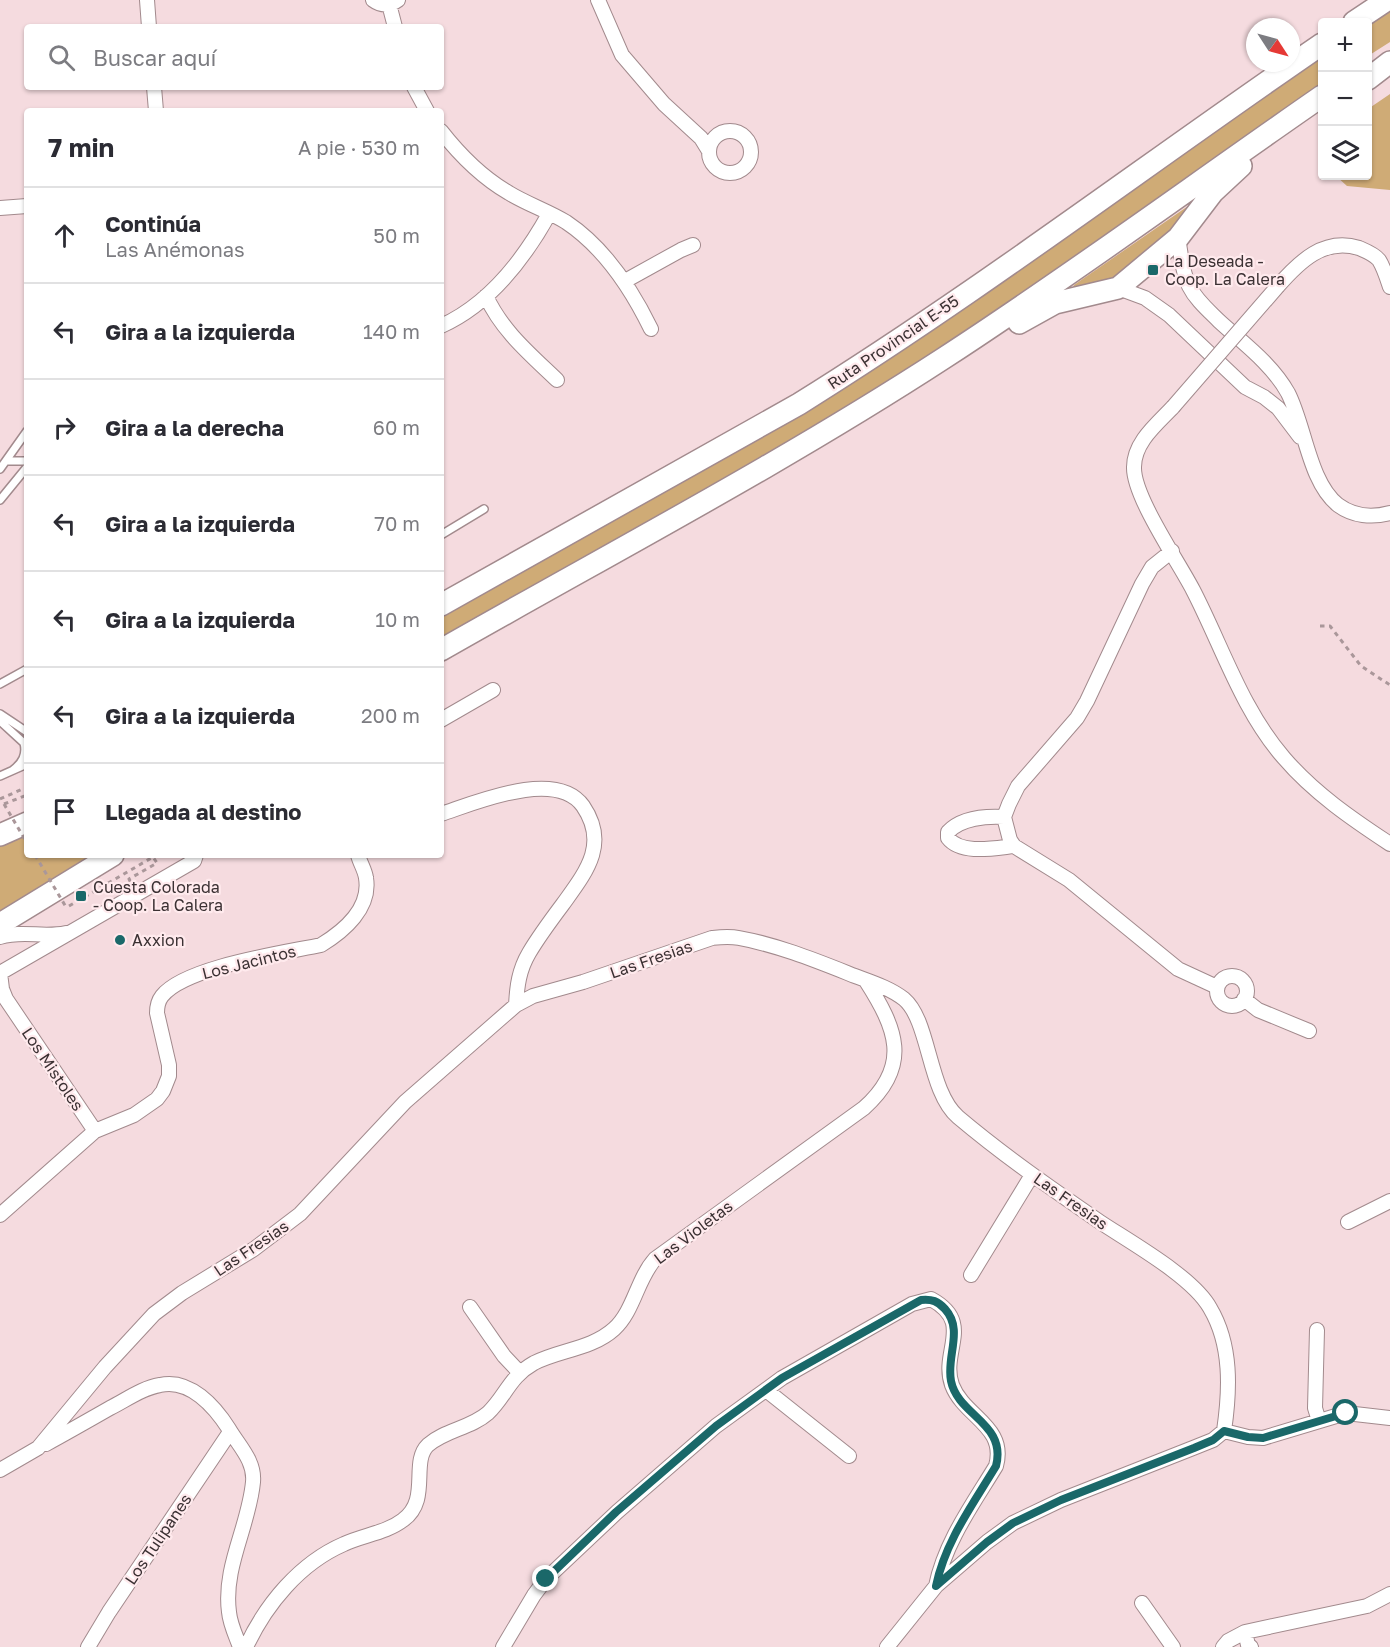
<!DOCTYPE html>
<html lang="es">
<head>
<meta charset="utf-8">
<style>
	:root { --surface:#fff; --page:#f2f2f3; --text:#2b2b33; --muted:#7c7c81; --line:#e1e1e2 }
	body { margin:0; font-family:"Golos Text",sans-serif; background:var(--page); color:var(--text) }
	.controls { position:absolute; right:18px; top:18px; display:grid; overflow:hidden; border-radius:6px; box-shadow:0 2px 4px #0004 }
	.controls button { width:54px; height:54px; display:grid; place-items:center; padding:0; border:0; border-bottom:2px solid var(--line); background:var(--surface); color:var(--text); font:30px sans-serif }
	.compass { position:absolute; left:1246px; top:18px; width:54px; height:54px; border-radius:50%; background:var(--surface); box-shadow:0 2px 4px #0004; rotate:126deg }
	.stop { position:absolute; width:18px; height:18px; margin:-14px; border:4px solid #1a6869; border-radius:50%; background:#fff }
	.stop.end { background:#1a6869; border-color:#fff; box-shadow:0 2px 6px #0008 }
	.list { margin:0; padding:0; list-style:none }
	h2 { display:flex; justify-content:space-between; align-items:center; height:78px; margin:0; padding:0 24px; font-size:26px }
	h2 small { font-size:20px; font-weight:400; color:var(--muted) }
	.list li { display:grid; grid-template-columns:39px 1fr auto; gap:18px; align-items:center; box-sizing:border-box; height:96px; padding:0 24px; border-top:2px solid var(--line) }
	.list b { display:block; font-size:22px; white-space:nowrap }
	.list p { margin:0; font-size:20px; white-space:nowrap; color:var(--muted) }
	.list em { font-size:20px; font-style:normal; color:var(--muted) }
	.icon { flex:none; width:33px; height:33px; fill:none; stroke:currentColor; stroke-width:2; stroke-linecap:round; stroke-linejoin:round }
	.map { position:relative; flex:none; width:1390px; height:1647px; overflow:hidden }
	.search { position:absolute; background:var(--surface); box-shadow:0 2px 4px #0004; left:24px; top:24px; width:420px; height:66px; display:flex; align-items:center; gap:15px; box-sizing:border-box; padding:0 21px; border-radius:6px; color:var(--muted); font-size:22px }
	.panel { position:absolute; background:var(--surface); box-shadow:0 2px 4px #0004; left:24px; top:108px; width:420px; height:750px; border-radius:6px }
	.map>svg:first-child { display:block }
</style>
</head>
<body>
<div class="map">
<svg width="1390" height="1647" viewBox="0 0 1390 1647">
	<rect width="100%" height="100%" fill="#f5dbdf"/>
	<!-- green -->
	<path fill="#cfab76" d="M1390,9V42L1368,56V25Z
		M1322,56V85L1028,292L841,414L441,642V616L813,406L1201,142Z
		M1390,94V190L1347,186L1336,176H1368V109Z
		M1191,204L1174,229L1114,278L1072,289L1074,285Z
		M27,835V855H97L0,914V845Z"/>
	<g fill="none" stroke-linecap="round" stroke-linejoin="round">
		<!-- service casing -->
		<g stroke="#a28a8d" stroke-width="10">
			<path id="service" d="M6,461H27
				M0,469L27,431
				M0,500L27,467
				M441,535L484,509
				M0,684L27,669
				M0,714L27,732
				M0,721L24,743C27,755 22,763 13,770
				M0,776L27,764"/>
		</g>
		<!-- minor casing -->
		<g stroke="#a28a8d" stroke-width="16">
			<path id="minor" d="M147,0L149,27
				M373,0C381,6 390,6 398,0
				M598,0L622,55L664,104L701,138L709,151
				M389,4L395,27
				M154,87L156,111
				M414,87L427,111
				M709 152a21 21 0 1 1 42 0a21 21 0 1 1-42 0Z
				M441,131C459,154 483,178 509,193C527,204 548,211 566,222C605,248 631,288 651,329
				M0,208L27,206
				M1178,238C1181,253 1182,272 1189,286C1196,300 1208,310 1219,321C1243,343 1272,364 1288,393C1305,426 1309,482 1338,505C1353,516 1372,518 1390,513
				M625,281L681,250L693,245
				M1278,286C1299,262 1324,237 1359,248C1366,251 1374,254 1379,260C1384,268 1387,278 1390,287
				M1118,288L1145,298L1169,315L1245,387L1264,397L1278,408L1300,437
				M486,296C502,331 530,354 557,380
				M441,326C490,304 524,259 549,214
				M1173,407C1157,424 1134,442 1134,467C1133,496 1178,561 1193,590C1222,646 1242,710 1284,758C1314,793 1352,819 1390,844
				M1172,551L1152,567L1142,584L1087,701L1077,718L1018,786L1009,804L1004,817L1010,840L1014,846L1069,880L1178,969L1217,987
				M441,720L493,690
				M441,814C475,803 556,768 583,806C609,844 586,872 563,904C551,920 539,936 529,953C519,970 517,986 516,1005
				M1004,817C986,816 961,818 948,832V838C961,855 995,848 1014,846
				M0,937C22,930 44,938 66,933
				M0,973L194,861L196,855
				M0,973L2,989L6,999L95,1131
				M1217 991a15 15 0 1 1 30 0a15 15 0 1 1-30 0Z
				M1244,999L1258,1010L1309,1031
				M0,1215L95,1131L134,1115L157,1099L163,1091L169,1076V1065L157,1013C157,1007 158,1001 162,996C185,967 283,953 321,945C344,931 371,908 366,878C365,870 360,863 358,855
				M1348,1222L1390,1201
				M971,1275L1032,1175
				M470,1307L504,1356L520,1373
				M1317,1330L1315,1408L1319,1421
				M766,1390L849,1456
				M1224,1431L1248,1437L1263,1438L1346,1413L1390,1418
				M46,1444C68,1432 89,1420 110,1408C126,1400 142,1388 160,1385C190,1378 215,1407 229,1429C239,1446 255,1461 253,1482C249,1526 223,1567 229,1612C230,1624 236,1636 240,1647
				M0,1470L38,1448L105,1367L154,1314L182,1293L254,1249L300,1214L405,1102L516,1005L533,996L583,982L712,938C721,937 729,936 739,938C778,945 817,961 855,976C871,982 890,988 904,999C930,1021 928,1091 958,1117C1003,1155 1052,1189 1100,1222C1130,1242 1193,1277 1210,1308C1232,1345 1230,1390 1224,1431
				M1142,1603L1173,1647
				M1245,1632L1248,1645L1251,1647
				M88,1647L109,1612L230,1432
				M246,1647C266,1604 300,1563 344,1544C363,1535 386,1533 403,1520C431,1500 410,1462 428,1445C445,1430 471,1428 488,1413C506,1396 509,1377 534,1363C559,1350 592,1349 614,1329C634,1311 637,1279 655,1259L864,1108C912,1065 896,1028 866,981
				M503,1647L534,1595L546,1579L617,1512L716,1426L782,1378L912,1304L931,1299C975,1323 940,1351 952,1385C964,1417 1007,1426 996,1466C973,1504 945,1542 936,1586
				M887,1647L936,1586L987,1542L1013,1523L1061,1500L1193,1448L1213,1440L1224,1431
				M1223,1647L1228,1641L1245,1632L1367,1606L1390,1594"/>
		</g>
		<!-- primary casing -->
		<g stroke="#a28a8d" stroke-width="24">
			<path id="primary" d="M1354,22L1387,0
				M1368,79L1390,62
				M1019,323L1055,303L1118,288L1178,238L1213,192L1241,166
				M441,605L799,404C979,292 1148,163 1322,44
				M441,650C609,554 781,464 944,358C1072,275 1196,183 1322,96
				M0,835L27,823
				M0,924L113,855"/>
		</g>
		<!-- path -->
		<path stroke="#aa979a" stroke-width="3" stroke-dasharray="4.5 4.5" stroke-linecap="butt" d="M1320,626H1330L1361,666L1390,685
			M0,799L27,787
			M4,804L27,795
			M69,906L153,857L157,863L129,879L131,883"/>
		<!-- service -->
		<use href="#service" stroke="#fff" stroke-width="7"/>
		<!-- minor -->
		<use href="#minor" stroke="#fff" stroke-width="14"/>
		<!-- primary -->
		<use href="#primary" stroke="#fff" stroke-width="21"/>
		<!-- minor-bridge casing -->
		<g stroke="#a28a8d" stroke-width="16" stroke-linecap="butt">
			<path id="minor-bridge" d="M1173,407L1278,286"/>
		</g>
		<!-- path-bridge -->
		<path stroke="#aa979a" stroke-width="3" stroke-dasharray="4.5 4.5" stroke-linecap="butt" d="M4,804L27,843
			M35,855L66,907"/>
		<!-- minor-bridge -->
		<use href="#minor-bridge" stroke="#fff" stroke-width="14"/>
	</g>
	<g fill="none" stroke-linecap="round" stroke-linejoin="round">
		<!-- route -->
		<path stroke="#1a6869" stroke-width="8" d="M546,1579L616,1512L716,1426L782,1378L921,1300C932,1299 938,1301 945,1309C964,1330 946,1356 951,1381C958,1416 1007,1423 996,1466C973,1504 945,1542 936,1586L987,1542L1013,1523L1061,1500L1194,1448L1213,1440L1224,1431L1248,1437L1263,1438L1346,1413"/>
	</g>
	<!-- markers -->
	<g fill="#1a6869" stroke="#ffeaed" stroke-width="2">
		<rect x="1147" y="264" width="12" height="12" rx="3"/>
		<rect x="75" y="890" width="12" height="12" rx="3"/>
		<circle cx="120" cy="940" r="6"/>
	</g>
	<g text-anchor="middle" stroke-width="4.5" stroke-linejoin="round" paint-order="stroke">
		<!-- poi labels -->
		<g font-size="16" fill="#3b3133" stroke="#ffeaed" text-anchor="start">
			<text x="1165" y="267">La Deseada -<tspan x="1165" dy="18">Coop. La Calera</tspan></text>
			<text x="93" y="893">Cuesta Colorada<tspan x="93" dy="18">- Coop. La Calera</tspan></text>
			<text x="132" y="946">Axxion</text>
		</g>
		<!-- street labels -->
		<g font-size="16" fill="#3b3133" stroke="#ffeaed">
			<text transform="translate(893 342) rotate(-34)" y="6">Ruta Provincial E-55</text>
			<text transform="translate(651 959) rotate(-19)" y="6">Las Fresias</text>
			<text transform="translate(249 962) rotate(-14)" y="6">Los Jacintos</text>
			<text transform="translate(53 1069) rotate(56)" y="6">Los Mistoles</text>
			<text transform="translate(1071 1201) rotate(35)" y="6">Las Fresias</text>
			<text transform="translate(693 1232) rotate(-37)" y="6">Las Violetas</text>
			<text transform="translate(251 1248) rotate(-34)" y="6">Las Fresias</text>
			<text transform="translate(158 1539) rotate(-56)" y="6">Los Tulipanes</text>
		</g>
	</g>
</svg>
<div class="controls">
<button>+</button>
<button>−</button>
<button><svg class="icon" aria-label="layers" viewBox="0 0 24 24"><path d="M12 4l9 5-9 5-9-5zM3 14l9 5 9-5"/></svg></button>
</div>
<svg class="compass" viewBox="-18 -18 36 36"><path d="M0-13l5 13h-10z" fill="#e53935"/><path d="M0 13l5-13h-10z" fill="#7c7c81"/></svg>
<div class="stop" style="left:1346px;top:1413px"></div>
<div class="stop end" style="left:546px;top:1579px"></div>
<div class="search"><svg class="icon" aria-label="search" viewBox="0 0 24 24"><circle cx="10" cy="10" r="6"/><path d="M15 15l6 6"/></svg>Buscar aquí</div>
<section class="panel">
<h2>7 min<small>A pie · 530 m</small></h2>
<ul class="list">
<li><svg class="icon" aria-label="ahead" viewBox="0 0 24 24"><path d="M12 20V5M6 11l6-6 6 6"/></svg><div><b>Continúa</b><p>Las Anémonas</p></div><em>50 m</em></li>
<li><svg class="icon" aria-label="left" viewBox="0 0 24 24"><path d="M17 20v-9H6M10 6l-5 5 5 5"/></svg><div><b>Gira a la izquierda</b></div><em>140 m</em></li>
<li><svg class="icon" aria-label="right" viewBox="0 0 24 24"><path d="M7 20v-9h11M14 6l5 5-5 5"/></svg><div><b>Gira a la derecha</b></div><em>60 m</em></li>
<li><svg class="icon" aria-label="left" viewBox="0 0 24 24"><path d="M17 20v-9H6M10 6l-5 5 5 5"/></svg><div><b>Gira a la izquierda</b></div><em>70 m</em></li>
<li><svg class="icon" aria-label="left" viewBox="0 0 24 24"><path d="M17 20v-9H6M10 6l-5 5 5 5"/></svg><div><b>Gira a la izquierda</b></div><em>10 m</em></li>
<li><svg class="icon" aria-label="left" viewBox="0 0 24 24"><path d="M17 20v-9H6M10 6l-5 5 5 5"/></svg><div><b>Gira a la izquierda</b></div><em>200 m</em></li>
<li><svg class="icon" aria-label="arrive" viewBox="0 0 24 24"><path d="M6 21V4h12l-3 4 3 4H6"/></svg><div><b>Llegada al destino</b></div></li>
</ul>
</section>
</div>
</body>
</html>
